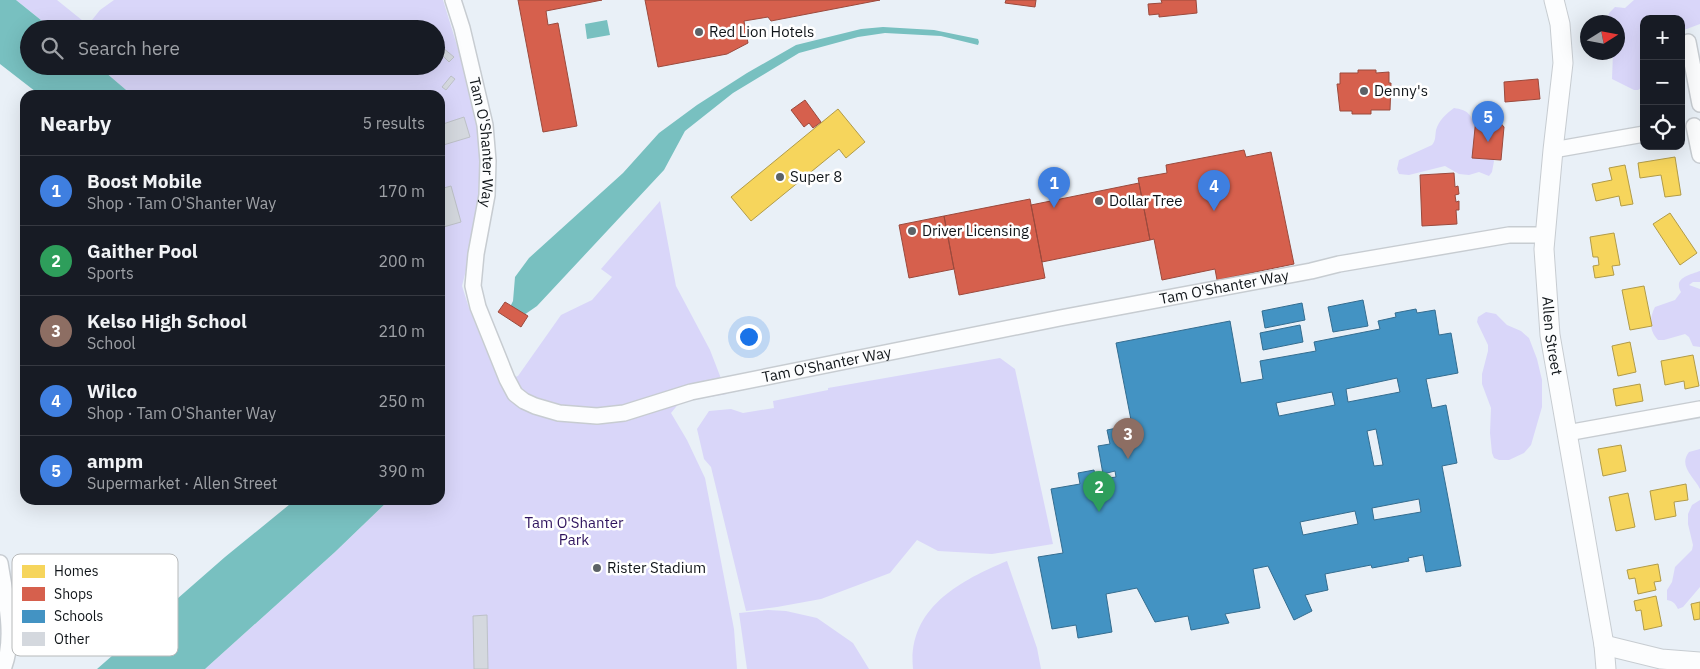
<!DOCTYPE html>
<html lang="en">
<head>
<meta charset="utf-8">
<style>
	:root { --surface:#171b24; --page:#20242c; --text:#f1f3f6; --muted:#9ea1a6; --line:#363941; --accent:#aeb2b6 }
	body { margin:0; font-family:"IBM Plex Sans",sans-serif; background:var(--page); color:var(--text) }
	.controls { position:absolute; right:15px; top:15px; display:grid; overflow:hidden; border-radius:10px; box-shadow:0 5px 20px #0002 }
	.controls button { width:45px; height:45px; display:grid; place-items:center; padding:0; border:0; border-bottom:1px solid var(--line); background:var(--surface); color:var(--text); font:25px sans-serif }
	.compass { position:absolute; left:1580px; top:15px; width:45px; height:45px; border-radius:50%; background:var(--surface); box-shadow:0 5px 20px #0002; rotate:79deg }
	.you { position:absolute; left:748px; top:336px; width:18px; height:18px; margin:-12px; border:4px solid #fff; border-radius:50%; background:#1a73e8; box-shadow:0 0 0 8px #1a73e833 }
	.badge { display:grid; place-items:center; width:32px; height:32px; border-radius:50%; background:var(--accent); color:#fff; font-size:16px; font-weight:700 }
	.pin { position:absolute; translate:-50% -41px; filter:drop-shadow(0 1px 2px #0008) }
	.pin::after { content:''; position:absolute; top:26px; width:18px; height:15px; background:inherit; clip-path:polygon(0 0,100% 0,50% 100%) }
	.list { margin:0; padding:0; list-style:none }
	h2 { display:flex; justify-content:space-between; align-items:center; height:65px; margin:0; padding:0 20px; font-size:21px }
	h2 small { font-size:16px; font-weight:400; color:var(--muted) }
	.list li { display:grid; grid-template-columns:32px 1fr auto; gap:15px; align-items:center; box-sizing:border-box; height:70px; padding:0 20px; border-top:1px solid var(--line) }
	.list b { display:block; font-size:19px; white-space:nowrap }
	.list p { margin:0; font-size:16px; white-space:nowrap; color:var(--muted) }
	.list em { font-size:16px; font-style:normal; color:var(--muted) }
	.icon { flex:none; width:28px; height:28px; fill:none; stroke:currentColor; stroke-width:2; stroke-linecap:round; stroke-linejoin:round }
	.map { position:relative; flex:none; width:1700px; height:669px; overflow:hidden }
	.search { position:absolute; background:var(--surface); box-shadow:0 5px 20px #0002; left:20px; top:20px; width:425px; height:55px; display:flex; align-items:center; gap:12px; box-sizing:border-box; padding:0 18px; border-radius:28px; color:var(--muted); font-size:19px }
	.panel { position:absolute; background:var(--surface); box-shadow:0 5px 20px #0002; left:20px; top:90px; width:425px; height:415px; border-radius:15px }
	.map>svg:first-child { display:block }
</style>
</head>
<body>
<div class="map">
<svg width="1700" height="669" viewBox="0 0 1700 669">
	<rect width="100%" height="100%" fill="#e9f0f7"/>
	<!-- green -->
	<path fill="#d9d6f9" d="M16,0H57L88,25L100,10L114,0H443L471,91L484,150L480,214L462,286L469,308L499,382L518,376L561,315L592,300L612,277L601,269L660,201L676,286L710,350L727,394L680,402L671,413L687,440L705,478L734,629L737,669H205L335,552L389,500H440V95H132L98,66H436V29H52Z
		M1634,0H1700V24L1684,30L1681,34V19H1644V86L1638,90H1634L1612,79L1613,53L1618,52V22H1604L1610,12L1615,7L1625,8Z
		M1454,108C1468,110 1471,114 1475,127L1480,129L1494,161L1492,172L1489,176L1479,172L1469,175L1459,174L1445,166L1409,175L1399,174L1397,169L1399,160L1432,145C1436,140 1435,136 1436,130C1439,120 1446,114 1454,108Z
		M1700,271V282H1693L1689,285L1700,289V347L1693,346L1689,337L1685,334L1664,340H1658C1649,331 1649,318 1655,307L1675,300L1681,292C1673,278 1689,275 1700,271Z
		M1486,312L1496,314L1507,325L1521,331L1529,338L1537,359L1542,380V407L1531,445L1524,453L1509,460H1499L1494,458L1492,453L1490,433L1491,408L1482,384V374L1488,351V345L1477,322L1478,317Z
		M1000,358L1015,369L1053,544L992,554L938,551L917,540L890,573L821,599L777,607L746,611L711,467L704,459L697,429L709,411L731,409L743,413L774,408L773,401L828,390V388Z
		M1700,449V489C1694,477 1678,466 1689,452Z
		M1700,500V587L1683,607L1678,609C1675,603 1673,601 1667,600V590L1672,582L1675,567L1692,550L1693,545L1688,524V514L1692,505Z
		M1007,561L1037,648L1041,669H913C907,609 959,581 1007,561Z
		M768,610L786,611L817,618L853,643L869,669H747L739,613Z"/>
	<!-- water -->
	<path fill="#78c0c0" d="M0,0H16L52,29H29V66H98L132,95H40L0,64Z
		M607,20L610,35L587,39L585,24Z
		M883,27L934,30L978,39L979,42L978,45L941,36L885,33L858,37L799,53L733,93L685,131L664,170L537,306L524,315L510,307L513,301L515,277L529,258L623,173L659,133L697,105L747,73L796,45L861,29Z
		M295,500H389L335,552L205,669H97L225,557Z"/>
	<!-- homes -->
	<path fill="#f6d55c" stroke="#b19b48" d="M838,109L865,142L846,158L839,149L751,221L731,197Z
		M1675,157L1681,195L1665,197L1661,175L1640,178L1638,163Z
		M1625,165L1633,204L1621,206L1619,196L1596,201L1592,184L1612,180L1609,168Z
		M1670,213L1697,253L1680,265L1653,224Z
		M1614,233L1620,265L1612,266L1614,275L1595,278L1593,266L1599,265L1598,257H1593L1590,237Z
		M1644,286L1652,326L1630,330L1622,290Z
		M1630,342L1636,372L1618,376L1612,346Z
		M1693,355L1699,386L1685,389L1684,381L1665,385L1661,361Z
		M1640,384L1643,401L1616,406L1613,389Z
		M1621,445L1626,471L1603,476L1598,449Z
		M1686,484L1688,500L1674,502L1676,516L1655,520L1650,491Z
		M1628,493L1635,527L1616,531L1609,497Z
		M1658,564L1661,581L1654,582L1656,590L1638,594L1635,578L1629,579L1627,570Z
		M1656,596L1662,626L1644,630L1641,610L1636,611L1634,601Z
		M1700,602V619L1694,620L1691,604Z"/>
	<!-- shops -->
	<path fill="#d6604d" stroke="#9b4a3d" d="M518,0H602L546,11L548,25L558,23L577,126L543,132Z
		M645,0H880L771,21L768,17L744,21L748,43L727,54L658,67Z
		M1006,0H1036L1035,7L1005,3Z
		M1161,0H1196L1197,13L1159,17V14L1149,15L1148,4L1162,3Z
		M1358,70H1376V73L1389,72V83H1391L1390,110H1371V114H1352V111H1340L1337,84H1340V73H1358Z
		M1538,79L1540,99L1505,102L1504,82Z
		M805,100L821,122L813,128L809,123L804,127L791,110Z
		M1476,118L1498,120L1504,127L1501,160L1472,158Z
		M1244,150L1246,157L1271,152L1294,264L1217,280L1215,269L1162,280L1154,239L1150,240L1138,178L1167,173L1166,165Z
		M1454,173L1455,187L1458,186L1459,194L1455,195L1456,202L1459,201V210H1456L1457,224L1422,226L1420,175Z
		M1139,183L1150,240L1042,262L1031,205Z
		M1030,199L1045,278L959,295L944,216Z
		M944,216L954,269L909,278L899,225Z
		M505,302L528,316L521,327L498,312Z"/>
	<!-- schools -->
	<path fill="#4393c3" stroke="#346d90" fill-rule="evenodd" d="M1363,300L1368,326L1333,332L1328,307Z
		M1302,303L1305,320L1265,328L1262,311Z
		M1416,309L1417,313L1435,310L1439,335L1451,333L1458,373L1426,379L1432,408L1446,405L1457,463L1442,466L1461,566L1426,572L1423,555L1408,558L1409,561L1372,568L1371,565L1325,574L1328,590L1305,595L1312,611L1294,620L1268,566L1253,569L1260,608L1225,614L1229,623L1191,630L1188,616L1155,622L1137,588L1106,594L1112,632L1078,638L1076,625L1052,629L1038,557L1063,553L1051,489L1080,484L1078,473L1094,470L1096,480L1116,477L1115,471L1103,474L1098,446L1110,444L1107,430L1132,425L1116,343L1230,321L1241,383L1263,379L1260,361L1316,351L1314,342L1380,329L1378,321L1396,317L1395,313ZM1397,378L1400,392L1348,402L1346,389ZM1332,392L1335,405L1279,416L1276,403ZM1376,429L1383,465L1374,466L1367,431ZM1419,499L1421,512L1374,520L1372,508ZM1355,511L1358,524L1303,535L1300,522Z
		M1300,325L1303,342L1263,350L1260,333Z"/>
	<!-- building -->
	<path fill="#d4d8de" stroke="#bdc1c7" d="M443,48L454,57L449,62L439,52Z
		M451,76L455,79L446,90L442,87Z
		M464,117L470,137L440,146V125Z
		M451,186L461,222L440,228V189Z
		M487,615L488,669H474L473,616Z"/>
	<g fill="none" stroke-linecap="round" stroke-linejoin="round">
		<!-- minor casing -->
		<g stroke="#c7ccd1" stroke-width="18">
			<g id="minor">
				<path id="s1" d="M453,0L462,28L485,125L488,161L487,195L476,254L473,286L478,307L507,379L515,394L524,401L535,406L559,413L597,416L624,413L691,392L1060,318L1311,271L1339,264L1509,235H1546"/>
				<path d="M1688,42L1700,104"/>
				<path d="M1694,126L1700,155"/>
				<path d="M1553,150L1644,134"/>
				<path d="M1567,433L1700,409"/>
				<path d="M0,563C5,595 16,638 3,669"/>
			</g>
		</g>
		<!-- tertiary casing -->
		<g stroke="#c7ccd1" stroke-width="21">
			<g id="tertiary">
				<path id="s2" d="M1554,0L1560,24L1563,63L1553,150L1544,249L1550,335L1604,645L1606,669"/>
				<path d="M1604,645L1661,659L1700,662"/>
			</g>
		</g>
		<!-- minor -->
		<use href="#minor" stroke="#fcfdfe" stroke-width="15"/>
		<!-- tertiary -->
		<use href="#tertiary" stroke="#fcfdfe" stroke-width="19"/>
	</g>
	<!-- markers -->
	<g fill="#5c6267" stroke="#fff" stroke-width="2">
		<circle cx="699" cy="32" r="5"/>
		<circle cx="1364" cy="91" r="5"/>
		<circle cx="780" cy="177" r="5"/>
		<circle cx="1099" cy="201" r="5"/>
		<circle cx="912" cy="231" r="5"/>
		<circle cx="597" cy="568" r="5"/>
	</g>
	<g text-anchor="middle" stroke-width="5" stroke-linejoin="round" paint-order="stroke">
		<!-- poi labels -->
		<g font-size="15" fill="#101519" stroke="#fff" text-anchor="start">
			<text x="709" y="37">Red Lion Hotels</text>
			<text x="1374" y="96">Denny's</text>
			<text x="790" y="182">Super 8</text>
			<text x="1109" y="206">Dollar Tree</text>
			<text x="922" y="236">Driver Licensing</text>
			<text x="607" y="573">Rister Stadium</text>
		</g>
		<!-- street labels -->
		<g font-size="15" fill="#101519" stroke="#fff">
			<text dy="5" stroke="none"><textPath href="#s1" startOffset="146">Tam O'Shanter Way</textPath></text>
			<text dy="5" stroke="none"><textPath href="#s1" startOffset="1135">Tam O'Shanter Way</textPath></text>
			<text dy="5" stroke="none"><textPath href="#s2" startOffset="338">Allen Street</textPath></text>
			<text dy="5" stroke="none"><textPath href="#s1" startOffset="730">Tam O'Shanter Way</textPath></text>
		</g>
		<!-- park labels -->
		<g font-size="15" fill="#2f145e" stroke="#fff">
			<text x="574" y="528">Tam O'Shanter<tspan x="574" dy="17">Park</tspan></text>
		</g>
	</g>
	<!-- legend -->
	<rect x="12" y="554" width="166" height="102" rx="8" fill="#fff" stroke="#b7b9ba" stroke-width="1"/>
	<rect x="22" y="565" width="23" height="13" fill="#f6d55c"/>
	<rect x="22" y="587" width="23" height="14" fill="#d6604d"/>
	<rect x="22" y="610" width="23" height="13" fill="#4393c3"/>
	<rect x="22" y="632" width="23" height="14" fill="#d4d8de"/>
	<g font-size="14" fill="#101519">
		<text x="54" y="576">Homes</text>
		<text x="54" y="599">Shops</text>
		<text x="54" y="621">Schools</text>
		<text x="54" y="644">Other</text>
	</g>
</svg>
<div class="controls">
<button>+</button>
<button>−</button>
<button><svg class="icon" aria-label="locate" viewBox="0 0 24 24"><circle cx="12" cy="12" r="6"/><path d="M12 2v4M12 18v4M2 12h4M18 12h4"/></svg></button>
</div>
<svg class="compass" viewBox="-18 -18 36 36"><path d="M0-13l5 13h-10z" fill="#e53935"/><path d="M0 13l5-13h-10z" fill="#9ea1a6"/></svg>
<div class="you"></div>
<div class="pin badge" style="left:1054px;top:208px;background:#3f7fe0">1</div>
<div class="pin badge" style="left:1099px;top:512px;background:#2e9e5b">2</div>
<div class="pin badge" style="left:1128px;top:459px;background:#8d6e63">3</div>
<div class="pin badge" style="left:1214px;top:211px;background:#3f7fe0">4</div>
<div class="pin badge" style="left:1488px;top:142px;background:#3f7fe0">5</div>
<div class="search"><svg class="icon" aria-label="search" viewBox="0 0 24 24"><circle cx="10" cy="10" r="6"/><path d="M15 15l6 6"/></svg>Search here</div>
<section class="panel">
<h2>Nearby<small>5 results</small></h2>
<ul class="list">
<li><span class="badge" style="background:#3f7fe0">1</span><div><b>Boost Mobile</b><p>Shop · Tam O'Shanter Way</p></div><em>170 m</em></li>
<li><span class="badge" style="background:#2e9e5b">2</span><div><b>Gaither Pool</b><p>Sports</p></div><em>200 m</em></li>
<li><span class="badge" style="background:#8d6e63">3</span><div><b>Kelso High School</b><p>School</p></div><em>210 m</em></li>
<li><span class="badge" style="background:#3f7fe0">4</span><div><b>Wilco</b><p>Shop · Tam O'Shanter Way</p></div><em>250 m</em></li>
<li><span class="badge" style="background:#3f7fe0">5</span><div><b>ampm</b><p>Supermarket · Allen Street</p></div><em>390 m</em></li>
</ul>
</section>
</div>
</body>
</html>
